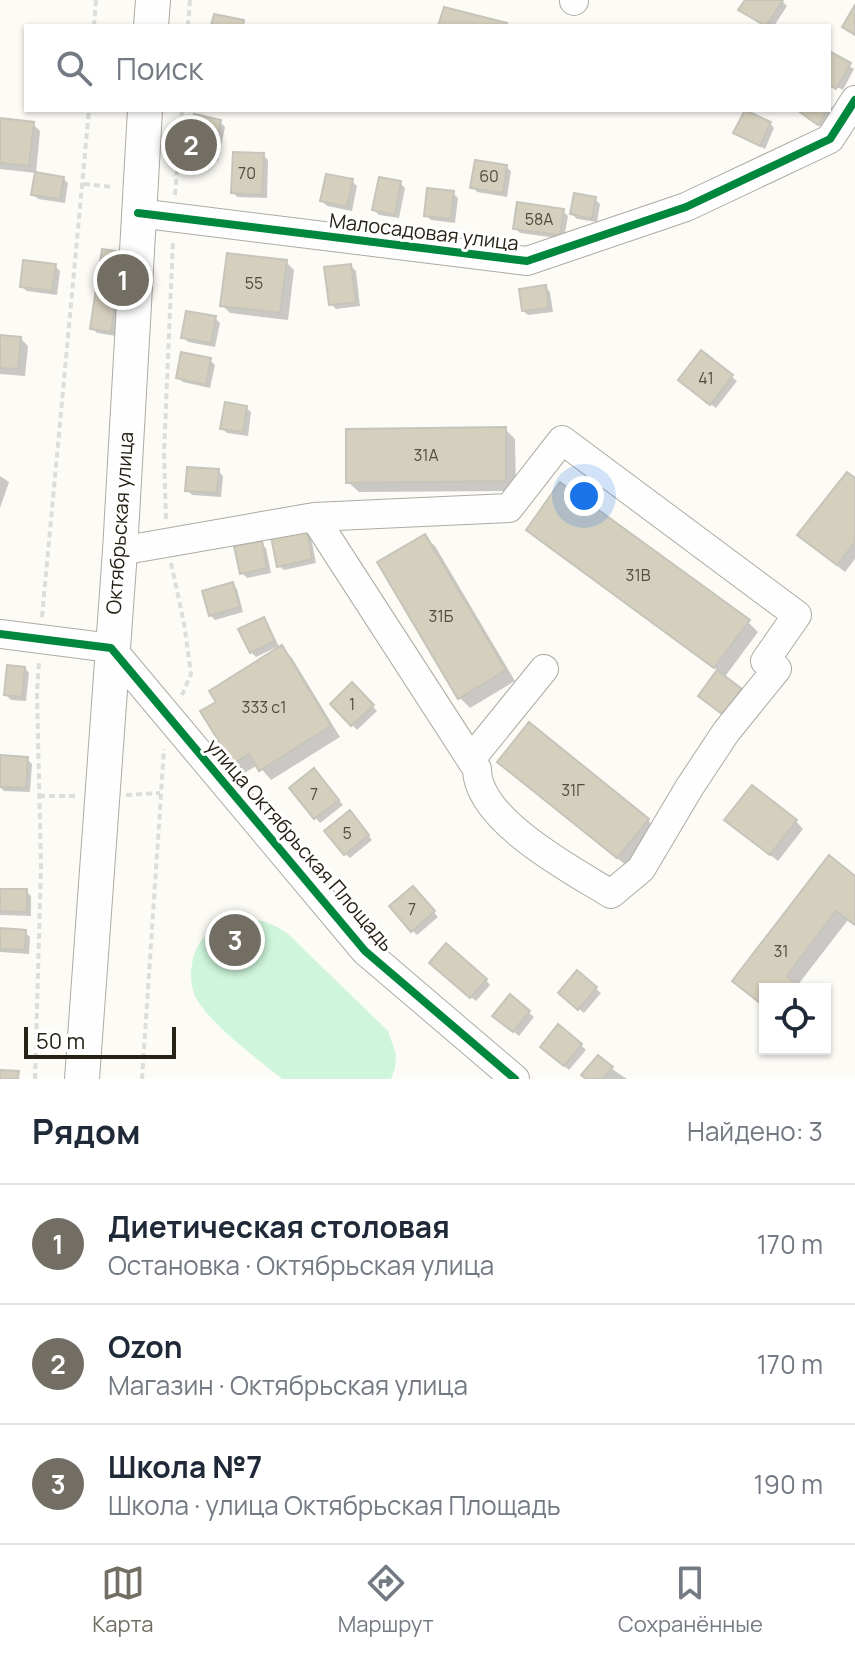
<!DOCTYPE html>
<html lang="ru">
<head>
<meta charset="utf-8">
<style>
	:root { --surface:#fff; --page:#f6f6f7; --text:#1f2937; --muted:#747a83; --line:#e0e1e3; --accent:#726e64 }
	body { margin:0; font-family:Manrope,sans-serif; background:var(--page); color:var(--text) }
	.controls { position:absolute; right:24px; bottom:24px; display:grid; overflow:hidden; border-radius:0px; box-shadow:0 2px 6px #0004 }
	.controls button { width:72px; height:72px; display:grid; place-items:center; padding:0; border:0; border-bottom:2px solid var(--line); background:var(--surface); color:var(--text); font:40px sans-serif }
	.scale { position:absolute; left:24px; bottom:20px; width:152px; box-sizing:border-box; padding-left:8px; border:4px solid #272215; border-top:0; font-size:22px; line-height:28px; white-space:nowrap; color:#272215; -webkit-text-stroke:6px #fff; paint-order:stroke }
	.you { position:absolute; left:584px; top:496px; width:28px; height:28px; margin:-20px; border:6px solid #fff; border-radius:50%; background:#1a73e8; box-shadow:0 0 0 12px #1a73e833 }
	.badge { display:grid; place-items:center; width:52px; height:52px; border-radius:50%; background:var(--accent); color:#fff; font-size:26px; font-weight:700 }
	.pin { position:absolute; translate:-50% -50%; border:4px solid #fff; box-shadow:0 2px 8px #0006 }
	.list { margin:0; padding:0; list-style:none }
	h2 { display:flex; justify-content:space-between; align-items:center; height:104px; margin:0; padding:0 32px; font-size:34px }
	h2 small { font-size:26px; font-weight:400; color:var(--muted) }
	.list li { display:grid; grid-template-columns:52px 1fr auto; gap:24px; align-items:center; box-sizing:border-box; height:120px; padding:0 32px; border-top:2px solid var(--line) }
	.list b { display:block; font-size:30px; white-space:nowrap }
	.list p { margin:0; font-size:26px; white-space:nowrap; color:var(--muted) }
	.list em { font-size:26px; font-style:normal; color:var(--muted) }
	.icon { flex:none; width:44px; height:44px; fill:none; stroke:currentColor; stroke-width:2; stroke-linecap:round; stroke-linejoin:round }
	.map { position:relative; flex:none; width:855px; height:1079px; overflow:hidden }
	.search { position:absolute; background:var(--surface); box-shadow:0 2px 6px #0004; left:24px; right:24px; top:24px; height:88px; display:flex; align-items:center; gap:20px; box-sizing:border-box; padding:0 28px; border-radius:0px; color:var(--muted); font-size:30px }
	.sheet { height:464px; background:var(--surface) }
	nav { display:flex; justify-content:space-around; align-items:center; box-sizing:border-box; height:112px; border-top:2px solid var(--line); background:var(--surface); font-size:22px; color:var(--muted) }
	nav a { display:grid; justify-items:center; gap:4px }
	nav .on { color:var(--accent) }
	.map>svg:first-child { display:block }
</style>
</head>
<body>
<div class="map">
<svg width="855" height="1079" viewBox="0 0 855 1079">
	<rect width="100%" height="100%" fill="#fcfbf6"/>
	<!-- green -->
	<path fill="#cff6dc" d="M236,918C257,918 269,921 287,933L388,1031L396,1054L395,1068L391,1079H282C258,1059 208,1023 195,996C190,984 190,972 193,959C198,937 215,925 236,918Z"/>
	<!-- shadow -->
	<path fill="#0003" d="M747,0H781L787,6L774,26H763L740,10Z
		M829,53L854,69L843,90L829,83Z
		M829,105L836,111L824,129L799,111L829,110Z
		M0,120L33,124L40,131L36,173L0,169Z
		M220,122L225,127L218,161L194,156L189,151Z
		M770,123L774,128L765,149L736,133Z
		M263,155L268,160L267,198L237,197L233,192Z
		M506,167L511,171L507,197L477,192L473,187Z
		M63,178L68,183L65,203L38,199L33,194Z
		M352,181L357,186L352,211L327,206L322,201Z
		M400,183L405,188L399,218L379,215L374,210Z
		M453,193L458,198L455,223L431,220L426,215Z
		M595,199L600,204L597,222L577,219L572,214Z
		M563,211L568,216L564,239L520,233L515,228Z
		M122,254L116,336L97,333L92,328Z
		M286,262L294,270L288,320L230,313L222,305Z
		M55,266L60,271L57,295L27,291L22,287Z
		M351,266L356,271L360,306L336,309L331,304Z
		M545,287L550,292L553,312L528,315L523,311Z
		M215,318L220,323L215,347L188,342L184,337Z
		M0,337L20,338L28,346L25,376L0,374Z
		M701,353L737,381L716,408L685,385Z
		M210,360L215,365L210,388L183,382L178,378Z
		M246,408L251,412L248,436L227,433L222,428Z
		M505,429L515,439L516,491L359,492L348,482Z
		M218,471L223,476L221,497L192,495L187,490Z
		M0,476L9,482L0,508Z
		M855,480V559L845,572L808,543Z
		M528,529L748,622L758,632L724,678L745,695L728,717L705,700L719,671L538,540Z
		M306,532L311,537L316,563L284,570L279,566Z
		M424,536L435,546L515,681L470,708L460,698Z
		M261,543L266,548L271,573L247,578L242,573Z
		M232,585L237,589L243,612L215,620L210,615Z
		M264,619L279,646L256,657L251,652Z
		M282,648L292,658L340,737L271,780L258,765L244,773L234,762L218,703Z
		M25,668L29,673L26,701L11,700L6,695Z
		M352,685L377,711L357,730L332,704Z
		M27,759L32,764L30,792L4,791L0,787V769Z
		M510,772L648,820L658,831L628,867Z
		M319,775L343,805L320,823L292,788Z
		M354,818L372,840L350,858L345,854Z
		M796,821L803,829L778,861L735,827Z
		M855,878V925L848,920L797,986L800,989H765V1007L734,981Z
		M0,891H26L31,896V916L0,915Z
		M418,893L438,917L417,935L412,930Z
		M0,930L25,932L30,937L29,954L0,952Z
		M437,968L486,980L490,985L476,1001Z
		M577,973L601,993L584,1013L565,997Z
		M510,997L534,1017L519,1036L500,1020Z
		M581,1045L586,1050L569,1070L547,1051Z
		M612,1069L627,1079H587Z"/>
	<!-- building -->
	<path fill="#d5cfbd" stroke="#c7c4bb" stroke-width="2" d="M745,0H783L766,26L738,10Z
		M855,5V35L842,27Z
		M444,7L507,23L506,26H438Z
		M214,14L244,20L243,26H211Z
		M829,51L851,63L836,89L829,85Z
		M745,110L771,122L760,146L733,133Z
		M797,110H828L818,125Z
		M194,114L221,120L214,157L187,151Z
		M0,118L34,122L29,166L0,163Z
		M233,152L264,153L262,195L231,193Z
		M475,160L507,165L503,193L470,188Z
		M35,172L64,177L60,199L31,195Z
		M326,174L353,179L347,207L320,201Z
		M379,177L401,181L395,215L372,210Z
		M427,188L454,191L451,219L424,216Z
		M574,193L596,197L592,219L570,214Z
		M517,202L564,209L560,235L513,229Z
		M102,249L123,252L111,332L90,329Z
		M227,253L287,260L280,313L220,306Z
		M23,260L56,264L52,291L20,287Z
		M351,264L356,302L329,305L324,267Z
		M546,285L549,308L522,311L519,289Z
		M186,311L216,316L211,343L181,338Z
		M0,335L21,337L18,369L0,368Z
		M701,350L733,375L710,405L678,380Z
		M181,352L211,358L206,385L176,378Z
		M225,402L247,406L243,432L220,429Z
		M506,427V481L346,483V429Z
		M187,467L219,469L217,493L185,491Z
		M847,472L855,478V542L837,565L797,535Z
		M560,482L750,620L714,668L526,530Z
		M307,530L312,559L277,567L271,537Z
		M425,534L506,670L458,699L377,562Z
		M262,541L267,568L240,574L234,546Z
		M233,582L240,607L209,616L202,591Z
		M264,617L275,641L250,653L238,629Z
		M282,645L331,726L259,771L249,754L233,764L200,711L216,702L209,691Z
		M7,665L25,667L22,697L4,695Z
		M717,670L742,689L722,714L698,696Z
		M352,682L374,705L351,726L330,704Z
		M529,722L649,819L617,858L497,762Z
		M0,755L28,757L26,788L0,787Z
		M314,768L339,800L314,819L289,788Z
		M752,785L797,820L770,855L724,820Z
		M350,810L369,835L344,855L324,831Z
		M829,855L855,876V925L836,911L787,976L797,984L793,989H765V1007L732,981Z
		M413,886L435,911L411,932L389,906Z
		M0,889H27V912L0,911Z
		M0,928L26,930L25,950L0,949Z
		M446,943L487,979L470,998L429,963Z
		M577,970L597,987L578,1010L558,993Z
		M510,994L530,1011L513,1032L492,1016Z
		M558,1024L582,1044L564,1066L540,1047Z
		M598,1055L613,1067L603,1079H586L581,1075Z
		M0,1070L19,1071L18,1079H0Z"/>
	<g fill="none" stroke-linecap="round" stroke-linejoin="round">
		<!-- minor casing -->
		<g stroke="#adaba2" stroke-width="30">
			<path id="minor" d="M574,1V0
				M138,213L527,261L686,207L830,139L855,100
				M120,551L314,517L509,508L562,440L797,615L765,661L777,669L726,732L689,788L641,869L611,894C572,870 477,820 477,769L314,517
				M0,634L111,648L365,951L515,1079
				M471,759L544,669"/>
		</g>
		<!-- major casing -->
		<g stroke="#adaba2" stroke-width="36">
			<path id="major" d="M151,26L153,0
				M82,1079L120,551L145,110"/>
		</g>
		<!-- path -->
		<path stroke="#dddddc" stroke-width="4" stroke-dasharray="6 4" stroke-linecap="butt" d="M94,26L96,0
			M188,26L190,0
			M84,184L113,187
			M175,195L182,110
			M166,519L164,453L173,240
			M171,563L184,623L191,674L182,695
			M42,617L89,110
			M126,795L160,793
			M39,796H78
			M35,1079L41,866L37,694L39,662
			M142,1079L164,749"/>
		<!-- minor -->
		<use href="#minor" stroke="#fffefe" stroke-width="28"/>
		<!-- major -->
		<use href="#major" stroke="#fffefe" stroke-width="34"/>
		<!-- cycleway casing -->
		<g stroke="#fff" stroke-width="13">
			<path id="cycleway" d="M138,213L527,261L686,207L830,139L855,100
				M0,634L111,648L365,951L515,1079"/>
		</g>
		<!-- cycleway -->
		<use href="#cycleway" stroke="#00873e" stroke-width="8"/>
	</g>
	<g text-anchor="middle" stroke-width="6" stroke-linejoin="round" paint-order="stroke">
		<!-- number labels -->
		<g font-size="16" fill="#524d3f">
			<text x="247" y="179">70</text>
			<text x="489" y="182">60</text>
			<text x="539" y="225">58А</text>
			<text x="254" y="289">55</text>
			<text x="706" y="384">41</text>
			<text x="426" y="461">31А</text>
			<text x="638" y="581">31В</text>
			<text x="441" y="622">31Б</text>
			<text x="352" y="710">1</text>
			<text x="264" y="713">333 с1</text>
			<text x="573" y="796">31Г</text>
			<text x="314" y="800">7</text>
			<text x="347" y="839">5</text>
			<text x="412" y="915">7</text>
			<text x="781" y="957">31</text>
		</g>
		<!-- street labels -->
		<g font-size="20" fill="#272215" stroke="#fff">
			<text transform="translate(424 232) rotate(7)" y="7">Малосадовая улица</text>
			<text transform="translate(120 523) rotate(-86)" y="7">Октябрьская улица</text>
			<text transform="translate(300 845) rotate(49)" y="7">улица Октябрьская Площадь</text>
		</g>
	</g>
</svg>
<div class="controls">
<button><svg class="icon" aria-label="locate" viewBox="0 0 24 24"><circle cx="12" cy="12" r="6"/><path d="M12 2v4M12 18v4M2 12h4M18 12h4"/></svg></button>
</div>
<div class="scale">50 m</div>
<div class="you"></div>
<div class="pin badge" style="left:123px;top:280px">1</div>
<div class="pin badge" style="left:191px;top:145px">2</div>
<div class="pin badge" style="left:235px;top:940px">3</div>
<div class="search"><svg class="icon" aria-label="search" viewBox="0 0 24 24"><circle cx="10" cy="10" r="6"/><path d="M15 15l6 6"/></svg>Поиск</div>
</div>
<section class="sheet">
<h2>Рядом<small>Найдено: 3</small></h2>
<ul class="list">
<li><span class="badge">1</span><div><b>Диетическая столовая</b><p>Остановка · Октябрьская улица</p></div><em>170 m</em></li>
<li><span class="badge">2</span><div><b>Ozon</b><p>Магазин · Октябрьская улица</p></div><em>170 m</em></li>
<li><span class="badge">3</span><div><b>Школа №7</b><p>Школа · улица Октябрьская Площадь</p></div><em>190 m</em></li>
</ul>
</section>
<nav>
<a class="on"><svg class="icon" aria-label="map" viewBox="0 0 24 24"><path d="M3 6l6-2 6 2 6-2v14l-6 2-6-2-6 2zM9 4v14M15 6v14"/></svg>Карта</a>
<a><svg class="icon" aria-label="directions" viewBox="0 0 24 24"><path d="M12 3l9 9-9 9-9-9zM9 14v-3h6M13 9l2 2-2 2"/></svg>Маршрут</a>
<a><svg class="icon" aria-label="saved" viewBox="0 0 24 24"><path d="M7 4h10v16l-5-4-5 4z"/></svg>Сохранённые</a>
</nav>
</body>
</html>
